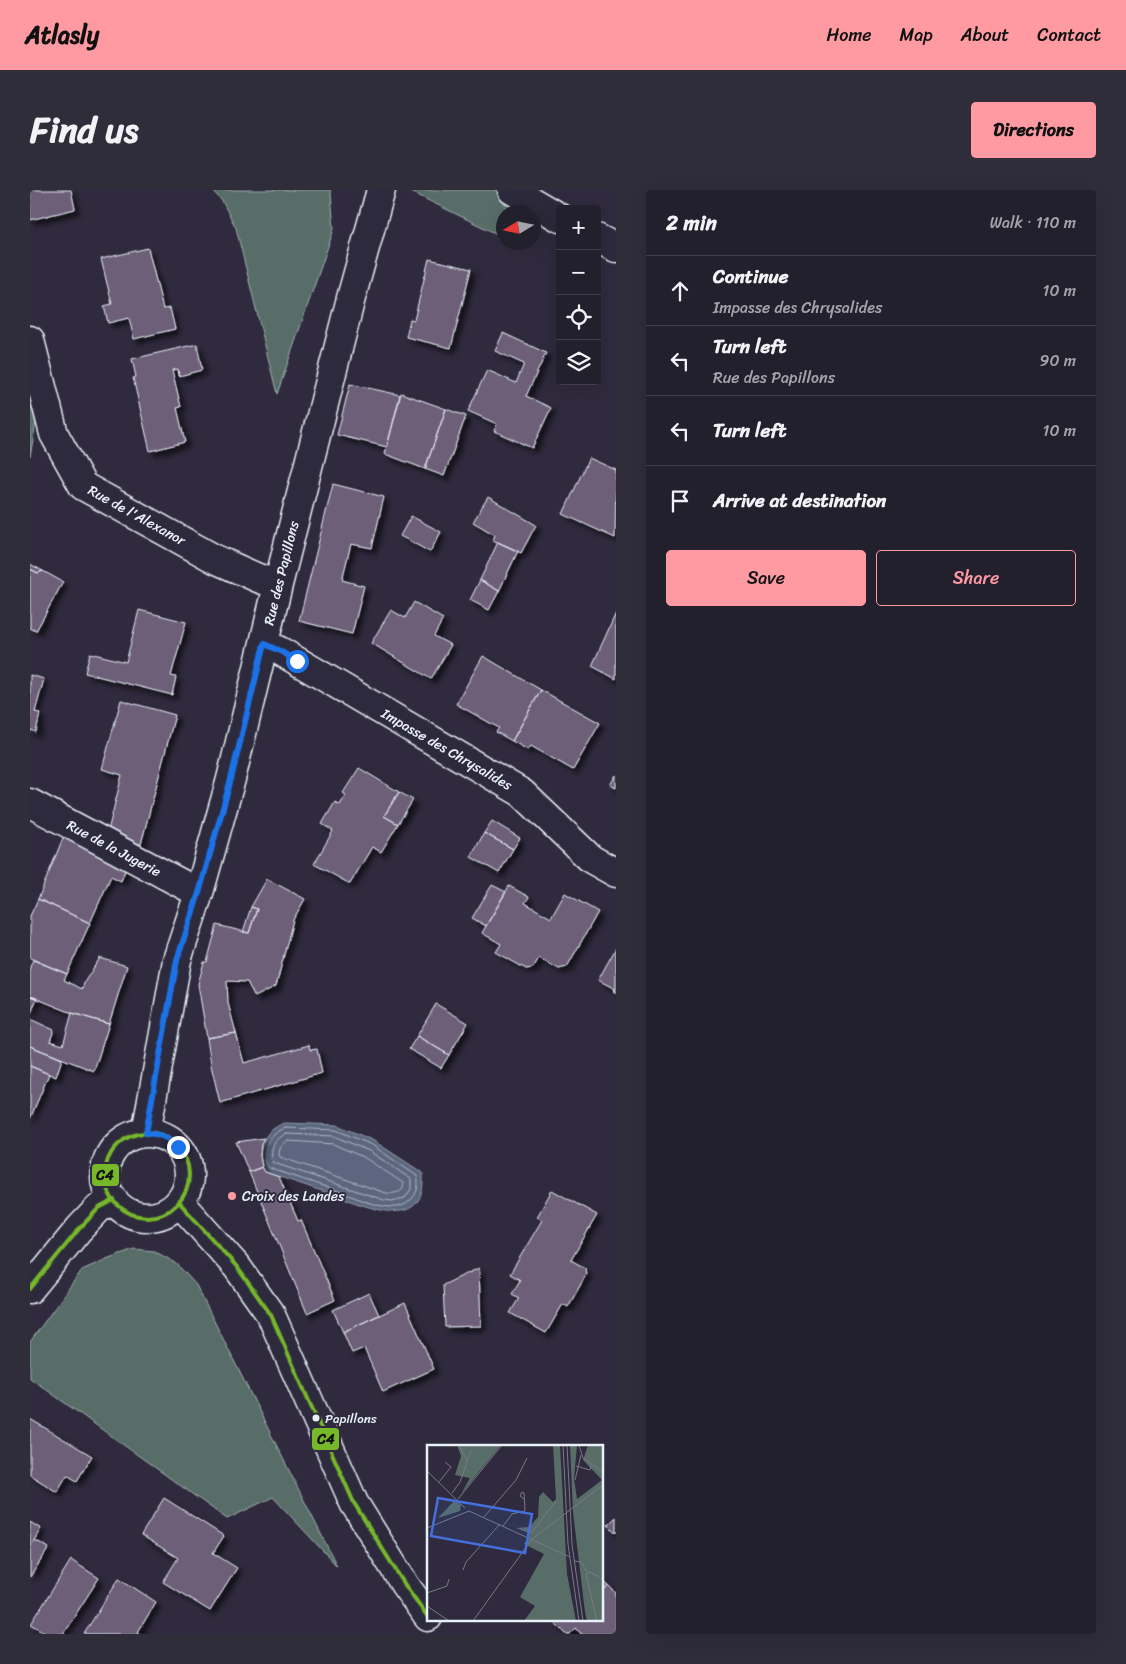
<!DOCTYPE html>
<html lang="en">
<head>
<meta charset="utf-8">
<style>
	:root { --surface:#23202e; --page:#2f2d3a; --text:#f1f3f6; --muted:#a3a3aa; --line:#403e4a; --accent:#ff9aa2 }
	body { margin:0; font-family:Sriracha,sans-serif; background:var(--page); color:var(--text) }
	.controls { position:absolute; right:15px; top:15px; display:grid; overflow:hidden; border-radius:5px; box-shadow:0 5px 20px #0002 }
	.controls button { width:45px; height:45px; display:grid; place-items:center; padding:0; border:0; border-bottom:1px solid var(--line); background:var(--surface); color:var(--text); font:25px sans-serif }
	.compass { position:absolute; left:466px; top:15px; width:45px; height:45px; border-radius:50%; background:var(--surface); box-shadow:0 5px 20px #0002; rotate:260deg }
	.stop { position:absolute; width:15px; height:15px; margin:-11px; border:4px solid #1a73e8; border-radius:50%; background:#fff }
	.stop.end { background:#1a73e8; border-color:#fff; box-shadow:0 1px 5px #0008 }
	.list { margin:0; padding:0; list-style:none }
	h2 { display:flex; justify-content:space-between; align-items:center; height:65px; margin:0; padding:0 20px; font-size:21px }
	h2 small { font-size:16px; font-weight:400; color:var(--muted) }
	.list li { display:grid; grid-template-columns:32px 1fr auto; gap:15px; align-items:center; box-sizing:border-box; height:70px; padding:0 20px; border-top:1px solid var(--line) }
	.list b { display:block; font-size:19px; white-space:nowrap }
	.list p { margin:0; font-size:16px; white-space:nowrap; color:var(--muted) }
	.list em { font-size:16px; font-style:normal; color:var(--muted) }
	.actions { display:flex; gap:10px; padding:15px 20px }
	.actions a { flex:1; padding:11px 0; border:1px solid var(--accent); border-radius:5px; text-align:center; font-size:18px; color:var(--accent) }
	.actions .main { background:var(--accent); color:#111 }
	.icon { flex:none; width:28px; height:28px; fill:none; stroke:currentColor; stroke-width:2; stroke-linecap:round; stroke-linejoin:round }
	.map { position:relative; flex:none; width:586px; height:1444px; overflow:hidden; border-radius:5px }
	header { display:flex; align-items:center; gap:30px; box-sizing:border-box; height:70px; padding:0 25px; background:var(--accent); color:#111 }
	header strong { font-size:24px }
	nav { display:flex; gap:28px; margin-inline-start:auto; font-size:18px }
	.intro { display:flex; align-items:center; justify-content:space-between; box-sizing:border-box; height:120px; padding:0 30px }
	h1 { margin:0; font-size:35px }
	.button { padding:12px 22px; border-radius:5px; background:var(--accent); color:#111; font-size:18px; font-weight:700 }
	main { display:flex; gap:30px; padding:0 30px }
	aside { flex:1; background:var(--surface); border-radius:5px; box-shadow:0 5px 20px #0002 }
	.map>svg:first-child { display:block }
</style>
</head>
<body>
<header>
<strong>Atlasly</strong>
<nav><a>Home</a><a>Map</a><a>About</a><a>Contact</a></nav>
</header>
<div class="intro"><h1>Find us</h1><a class="button">Directions</a></div>
<main>
<div class="map">
<svg width="586" height="1444" viewBox="0 0 586 1444">
	<defs>
		<filter id="shadow"><feDropShadow dx="4.5" dy="4.5" stdDeviation="2.5" flood-color="#0009"/></filter>
	</defs>
	<rect width="100%" height="100%" fill="#2f2a3d"/>
	<filter id="ink" filterUnits="userSpaceOnUse"><feTurbulence type="fractalNoise" baseFrequency=".02" numOctaves="2"/><feDisplacementMap in="SourceGraphic" scale="10" xChannelSelector="R" yChannelSelector="G"/><feConvolveMatrix kernelMatrix="1 2 1 2 8 2 1 2 1" color-interpolation-filters="sRGB"/></filter>
	<g filter="url(#ink)">
		<!-- green -->
		<path fill="#586d67" stroke="#a0afb0" d="M182,0H300L301,4L304,39L247,204L206,38L192,11Z
			M377,0H482L475,22H473V29L469,45Z
			M0,205L6,232L0,267Z
			M104,1059L124,1061L146,1073L166,1095L307,1376L243,1307L197,1329L0,1188V1152L52,1080L79,1068Z"/>
		<!-- water -->
		<path fill="#5b667e" stroke="#939eaf" d="M255,933L307,935L344,951L393,983C397,1045 336,1016 304,1005C281,997 258,990 235,982C224,961 233,940 255,933Z"/>
		<g fill="none" stroke-linecap="round" stroke-linejoin="round">
			<!-- shore -->
			<path stroke="#b0b9c7" stroke-width="1" d="M256,938L306,940L342,955L387,986C392,1003 378,1019 360,1017C342,1016 325,1007 308,1001C285,993 262,986 239,978C228,962 239,943 256,938Z
				M257,944L304,946L339,961L381,989V999L375,1008L362,1011L354,1010L244,973C238,961 244,948 257,944Z
				M259,951L303,954L335,968L373,993C376,1003 363,1004 356,1003L250,967L249,965C249,959 252,953 259,951Z"/>
		</g>
		<!-- building -->
		<path fill="#6e5e79" stroke="#e8f1f8" filter="url(#shadow)" d="M0,0H41L45,19L0,30Z
			M118,58L133,119L140,118L145,139L104,149L99,128L78,133L74,116L82,114L71,69Z
			M399,69L441,79L421,158L376,147L380,129L384,130Z
			M473,143L516,163L496,206L521,218L502,258L464,241L467,234L438,221L457,180L486,193L494,174L465,161Z
			M167,154L172,180L149,186L148,179L142,180L151,217L147,218L155,252L120,261L103,188L106,187L102,169Z
			M320,194L370,205L357,257L307,245Z
			M371,203L416,219L395,279L355,264Z
			M416,219L436,226L414,286L395,279Z
			M559,268L586,280L585,348L533,324Z
			M303,294L354,307L342,358L321,354L312,390L334,396L322,444L269,431Z
			M458,307L506,335L491,363L463,350L465,345L443,332Z
			M381,326L411,342L400,362L370,346Z
			M468,352L488,361L469,401L450,390Z
			M0,374L13,381L8,383L0,379Z
			M0,379L8,383L13,381L33,392L6,441L0,438Z
			M450,390L469,401L459,420L440,410Z
			M384,412L413,429L404,446L421,455L401,489L341,453L361,420L375,428Z
			M109,420L156,432L141,486L146,487L142,505L55,483L60,463L96,472Z
			M586,423V489L562,476Z
			M453,466L511,500L482,551L466,542L469,538L426,514Z
			M0,485L14,489L5,522L10,523L6,542L1,540L0,543Z
			M511,500L570,533L543,580L501,556L498,560L482,551Z
			M91,510L145,525L110,658L77,645L92,585L72,579Z
			M329,578L369,602L354,626L368,634L351,662L342,657L320,694L284,674L303,641L292,634L305,612L310,615L316,605L313,603Z
			M586,585V598L580,595Z
			M369,602L383,610L368,634L354,626Z
			M462,631L490,648L483,659L454,643Z
			M454,643L483,659L469,683L441,667Z
			M38,646L97,675L91,691L81,686L60,733L8,709L33,648Z
			M237,689L275,709L263,730L246,796L225,807L217,792L197,791L198,813L206,843L177,848L168,794L174,772H177L187,735L219,743L227,719L221,717Z
			M462,695L476,702L456,736L442,728Z
			M479,696L499,707L495,713L521,728L535,703L568,722L537,777L529,779L509,768L503,778L496,779L466,762L471,754L452,743Z
			M8,709L60,733L37,784L0,768V726Z
			M221,717L227,719L219,743L213,742Z
			M586,758V803L583,801L585,799L568,790Z
			M70,768L97,776L79,834L42,823L0,806V777L3,770L37,784L34,790L52,799L55,791Z
			M0,806L7,808L0,826Z
			M406,814L438,833L419,865L387,846Z
			M42,823L79,834L64,881L0,856V829L24,840L20,851L33,855Z
			M206,843L214,873L279,855L280,860L287,859L292,883L190,913L181,875L177,848Z
			M387,846L419,865L411,878L379,859Z
			M0,856L32,869L26,887L0,876Z
			M0,876L19,884L0,929Z
			M234,948L231,953L230,966L232,977L219,982L206,952Z
			M232,977L235,982L249,987L268,1031L271,1030L305,1110L277,1123L219,982Z
			M522,1000L567,1025L541,1070L555,1078L556,1085L538,1117L533,1114L516,1143L480,1123L489,1108L482,1104L490,1090L480,1084L512,1030L507,1027Z
			M449,1078L451,1136L415,1137L413,1095Z
			M339,1103L349,1125L313,1142L303,1120Z
			M375,1113L404,1179L353,1202L334,1158L322,1163L313,1142Z
			M0,1229L62,1266L47,1291L37,1285L27,1302L0,1285Z
			M134,1308L194,1346L183,1363L207,1378L180,1421L133,1392L148,1368L111,1345Z
			M586,1327V1343L578,1335Z
			M0,1332L11,1339L0,1357Z
			M5,1350L19,1358L0,1387V1357Z
			M41,1370L69,1388L33,1444H18L1,1434Z
			M89,1388L126,1412L108,1442L111,1444H54Z
			M572,1390L579,1396L575,1400L572,1398Z
			M579,1396L586,1403V1444H551L546,1438L540,1444H536L522,1430H572V1398L575,1400Z"/>
		<g fill="none" stroke-linecap="round" stroke-linejoin="round">
			<!-- street casing -->
			<g stroke="#e8f1f8" stroke-width="31">
				<path id="street" d="M0,150L24,244L53,296L185,369L228,388L248,395
					M234,454L250,461L492,603L561,669L586,683
					M0,613L169,703
					M116,943L147,770L169,703L201,589L248,395L321,108L351,0
					M75 985a42 42 0 1 1 84 0a42 42 0 1 1-84 0Z
					M149,1012L207,1077L241,1125L324,1313L375,1395L398,1427
					M0,1099L49,1039L69,1018L84,1010"/>
			</g>
			<!-- secondary casing -->
			<g stroke="#e8f1f8" stroke-width="31">
				<path id="secondary" d="M482,0L530,28
					M567,48L586,58"/>
			</g>
			<!-- street -->
			<use href="#street" stroke="#2f2a3d" stroke-width="28"/>
			<!-- secondary -->
			<use href="#secondary" stroke="#2f2a3d" stroke-width="28"/>
			<!-- bus-1 casing -->
			<g stroke="#2f2a3d" stroke-width="8">
				<path id="bus-1" d="M75 985a42 42 0 1 1 84 0a42 42 0 1 1-84 0Z
					M149,1012L207,1077L241,1125L324,1313L375,1395L398,1427
					M0,1099L49,1039L69,1018L84,1010"/>
			</g>
			<!-- bus-1 -->
			<use href="#bus-1" stroke="#76b82a" stroke-width="4"/>
		</g>
	</g>
	<g fill="none" stroke-linecap="round" stroke-linejoin="round" filter="url(#ink)">
		<!-- route -->
		<path stroke="#1a73e8" stroke-width="6" d="M148,957C139,947 129,944 116,943L147,770L169,703L201,589L234,454L250,461L267,471"/>
	</g>
	<!-- markers -->
	<circle fill="#ff9aa2" stroke="#2f2a3d" stroke-width="2" cx="202" cy="1006" r="5"/>
	<circle fill="#e8f1f8" stroke="#2f2a3d" stroke-width="2" cx="286" cy="1228" r="4.5"/>
	<g text-anchor="middle" stroke-width="4" stroke-linejoin="round" paint-order="stroke">
		<!-- bus labels -->
		<g font-size="13" fill="#e8f1f8" stroke="#2f2a3d" text-anchor="start">
			<text x="295" y="1233">Papillons</text>
		</g>
		<!-- street labels -->
		<g font-size="14" fill="#e8f1f8" stroke="#2f2a3d">
			<text transform="translate(107 325) rotate(29)" y="5">Rue de l'Alexanor</text>
			<text transform="translate(251 383) rotate(-76)" y="5">Rue des Papillons</text>
			<text transform="translate(417 559) rotate(30)" y="5">Impasse des Chrysalides</text>
			<text transform="translate(84 658) rotate(28)" y="5">Rue de la Jugerie</text>
		</g>
		<!-- poi labels -->
		<g font-size="14" fill="#e8f1f8" stroke="#2f2a3d" text-anchor="start">
			<text x="212" y="1011">Croix des Landes</text>
		</g>
	</g>
	<!-- overview -->
	<g transform="translate(397 1255)">
		<rect width="176" height="176" fill="#2f2a3d"/>
		<path d="M30,0H74L34,49L43,33L28,30L34,11ZM126,0H133L140,129L149,176H97L108,161L93,152L117,109L97,99L104,89L89,83L102,82L111,72L112,52L116,47L126,57L129,54ZM143,0H150L147,34L150,54L175,35L156,15L161,0H176V176H160L158,167L146,67ZM28,55L34,60L33,66L11,73Z" fill="#586d67"/>
		<path fill="none" stroke="#797a88" stroke-width="1" d="M32,0L40,16M136,0L141,99L152,176M140,0L145,100L156,176M152,0L156,13L177,28M149,21L163,25L164,20M0,26L38,63M148,35L154,10M12,37L24,22L18,17M25,48L33,37L44,6M31,54L75,0M42,66L143,112M57,72L89,35L100,13M76,81L85,69L97,66L98,65L97,48L95,47L93,51L97,54M0,83L42,66M101,92L129,56M147,116L154,117L160,127M36,125L39,117L73,79M0,148L20,141L22,134M0,161L22,176M46,176L105,94L177,39M170,176L159,129L163,127L177,135"/>
		<path fill="#466fde" fill-opacity="0.15" stroke="#466fde" stroke-width="2.5" d="M11,53L105,69L98,108L4,91Z"/>
		<rect width="176" height="176" fill="none" stroke="#e8f1f8" stroke-width="2.5"/>
	</g>
	<g stroke="#2f2a3d" stroke-width="2">
		<rect x="61" y="973" width="29" height="24" rx="5" fill="#76b82a"/>
		<rect x="281" y="1237" width="29" height="24" rx="5" fill="#76b82a"/>
	</g>
	<g font-size="14" text-anchor="middle" font-weight="bold" fill="#111">
		<text x="75" y="990">C4</text>
		<text x="296" y="1254">C4</text>
	</g>
</svg>
<div class="controls">
<button>+</button>
<button>−</button>
<button><svg class="icon" aria-label="locate" viewBox="0 0 24 24"><circle cx="12" cy="12" r="6"/><path d="M12 2v4M12 18v4M2 12h4M18 12h4"/></svg></button>
<button><svg class="icon" aria-label="layers" viewBox="0 0 24 24"><path d="M12 4l9 5-9 5-9-5zM3 14l9 5 9-5"/></svg></button>
</div>
<svg class="compass" viewBox="-18 -18 36 36"><path d="M0-13l5 13h-10z" fill="#e53935"/><path d="M0 13l5-13h-10z" fill="#a3a3aa"/></svg>
<div class="stop" style="left:267px;top:471px"></div>
<div class="stop end" style="left:148px;top:957px"></div>
</div>
<aside>
<h2>2 min<small>Walk · 110 m</small></h2>
<ul class="list">
<li><svg class="icon" aria-label="ahead" viewBox="0 0 24 24"><path d="M12 20V5M6 11l6-6 6 6"/></svg><div><b>Continue</b><p>Impasse des Chrysalides</p></div><em>10 m</em></li>
<li><svg class="icon" aria-label="left" viewBox="0 0 24 24"><path d="M17 20v-9H6M10 6l-5 5 5 5"/></svg><div><b>Turn left</b><p>Rue des Papillons</p></div><em>90 m</em></li>
<li><svg class="icon" aria-label="left" viewBox="0 0 24 24"><path d="M17 20v-9H6M10 6l-5 5 5 5"/></svg><div><b>Turn left</b></div><em>10 m</em></li>
<li><svg class="icon" aria-label="arrive" viewBox="0 0 24 24"><path d="M6 21V4h12l-3 4 3 4H6"/></svg><div><b>Arrive at destination</b></div></li>
</ul>
<div class="actions"><a class="main">Save</a><a>Share</a></div>
</aside>
</main>
</body>
</html>
